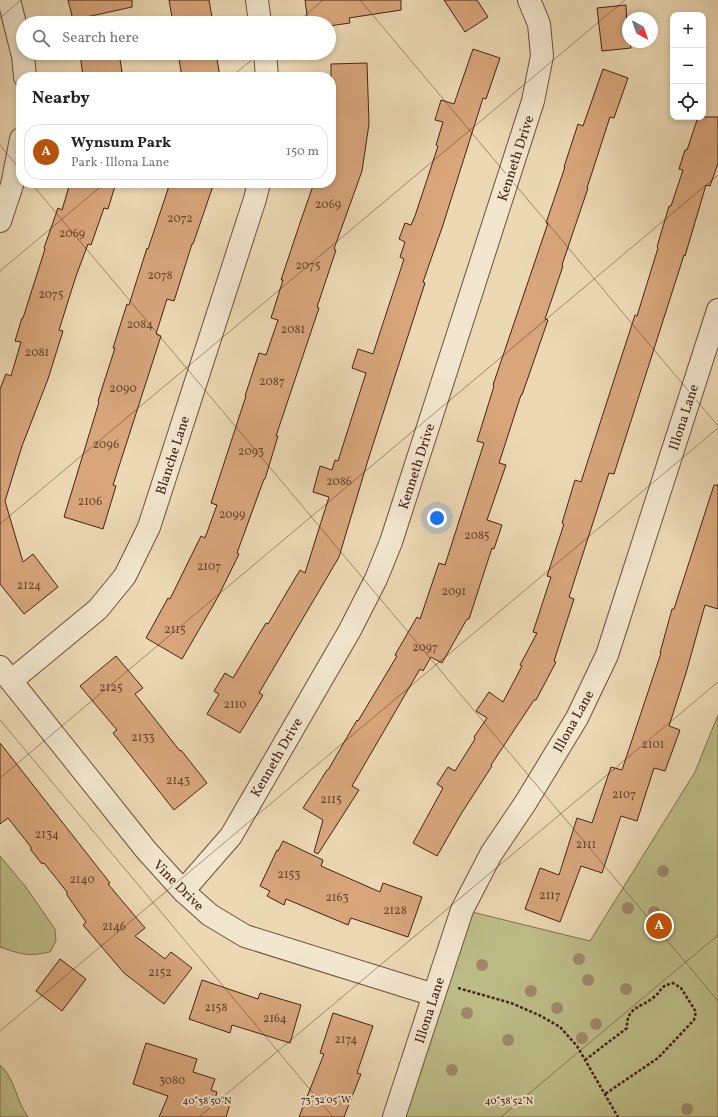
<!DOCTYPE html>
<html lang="en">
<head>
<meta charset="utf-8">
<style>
	:root { --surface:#fff; --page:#f6f6f6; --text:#222; --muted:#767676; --line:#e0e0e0; --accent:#b45309 }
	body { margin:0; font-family:Vollkorn,serif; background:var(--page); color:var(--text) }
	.controls { position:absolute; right:12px; top:12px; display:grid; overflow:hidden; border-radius:8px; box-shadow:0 2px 6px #0003 }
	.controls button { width:36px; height:36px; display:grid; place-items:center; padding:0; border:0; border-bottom:1px solid var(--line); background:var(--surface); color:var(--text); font:20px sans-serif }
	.compass { position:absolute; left:622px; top:12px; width:36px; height:36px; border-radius:50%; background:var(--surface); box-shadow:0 2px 6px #0003; rotate:140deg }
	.you { position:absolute; left:437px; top:518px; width:14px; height:14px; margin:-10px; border:3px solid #fff; border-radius:50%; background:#1a73e8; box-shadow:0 0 0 6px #1a73e833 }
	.badge { display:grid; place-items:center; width:26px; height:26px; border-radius:50%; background:var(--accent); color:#fff; font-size:13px; font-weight:700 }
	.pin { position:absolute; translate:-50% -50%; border:2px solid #fff; box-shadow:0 1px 4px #0006 }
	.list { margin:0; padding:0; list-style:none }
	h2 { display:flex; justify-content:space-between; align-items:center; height:52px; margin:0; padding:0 16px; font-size:17px }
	h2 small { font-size:13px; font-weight:400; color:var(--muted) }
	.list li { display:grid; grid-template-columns:26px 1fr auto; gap:12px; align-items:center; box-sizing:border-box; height:56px; margin:0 8px 8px; padding:0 8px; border:1px solid var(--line); border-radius:16px }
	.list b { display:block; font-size:15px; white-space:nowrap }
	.list p { margin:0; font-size:13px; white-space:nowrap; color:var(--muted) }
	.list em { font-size:13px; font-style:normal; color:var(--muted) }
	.icon { flex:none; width:22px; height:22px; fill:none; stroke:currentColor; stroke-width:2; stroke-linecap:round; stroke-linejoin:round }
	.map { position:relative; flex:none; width:718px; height:1117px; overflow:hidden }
	.search { position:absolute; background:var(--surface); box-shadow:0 2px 6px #0003; left:16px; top:16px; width:320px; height:44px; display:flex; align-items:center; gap:10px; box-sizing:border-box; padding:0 14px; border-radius:22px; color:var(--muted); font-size:15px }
	.panel { position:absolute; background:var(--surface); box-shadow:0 2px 6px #0003; left:16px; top:72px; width:320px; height:116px; border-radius:16px }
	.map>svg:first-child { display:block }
</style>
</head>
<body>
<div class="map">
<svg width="718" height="1117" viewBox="0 0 718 1117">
	<rect width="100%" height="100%" fill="#ecd9b4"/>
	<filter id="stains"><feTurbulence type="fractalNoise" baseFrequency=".005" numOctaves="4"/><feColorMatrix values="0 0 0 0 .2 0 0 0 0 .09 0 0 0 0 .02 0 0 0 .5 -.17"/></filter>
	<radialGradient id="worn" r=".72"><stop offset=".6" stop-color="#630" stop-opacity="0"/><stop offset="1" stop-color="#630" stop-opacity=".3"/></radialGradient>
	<!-- green -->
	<path fill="#bebe89" stroke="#80704f" d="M718,715V1117H400L468,911L590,941L695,772Z
		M0,856L25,886L55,929L56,941L50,952C28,957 20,954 0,947Z
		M0,1065C15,1078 16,1101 28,1117H0Z"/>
	<!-- building -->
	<path fill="#d9a67c" stroke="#432315" d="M68,0H132V7L73,20Z
		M169,0H209L213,23H173Z
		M305,0H401V10L349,18L350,23L329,26V23H308Z
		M444,0H477L488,17L465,32Z
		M626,5L628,42H630L631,48L602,51L597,8Z
		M473,49L500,58L486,99L483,98L443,225L423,282L425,283L368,460L339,557L259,693L263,695L240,733L207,714L219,694L214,691L225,673L233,678L266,623L268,624L300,570L305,573L329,497L313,492L320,466L332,470L335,460L338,461L366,373L352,368L358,349L373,354L404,259L400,257L405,242L399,239L405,223L411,225L415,216L438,146L436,145L443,122L435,120L441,100L454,104Z
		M80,53H119L122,72L91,77H83Z
		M178,53H216L220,77H182Z
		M367,63L369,124L362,171L334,249L336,250L317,307L319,308L276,436H278L265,479H264L237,553L239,554L218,597L182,659L146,638L168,598L170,599L201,536L205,538L217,505L211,503L246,396H245L259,353L266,355L278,320L271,318L283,280H281L301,220L314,183H331V64Z
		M603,69L628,78L614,118L610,117L587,188H588L562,265L563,266L545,319L548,320L522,395H521L499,463L506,465L487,520L502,525L494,549L492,548L469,619H467L442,663L431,657L423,671L420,669L352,786L359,790L318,854L314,852L323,820L303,808L327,770H328L357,720L358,721L397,656L395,655L417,617L420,619L439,563L445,565L484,443L477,441L494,386L493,385L548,223H546L565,167H564L578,124L583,126Z
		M698,117H718V163L710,186L706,185L685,256L684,255L614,474L609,473L569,597L574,599L554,661L556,662L536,700H534L491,765L492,766L461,814L437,856L413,843L443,788L437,784L448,767L455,771L475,739L474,737L487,718L476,711L489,692L503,702L522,666L520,665L537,633L533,632L551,577L547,576L564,524L562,523L575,480L581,482L635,315L637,316L658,248L657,247L669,206H671L683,170L679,169L685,150H687Z
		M70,183H116L108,209L104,208L91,245L88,244L76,276L59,330L63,331L48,379L22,446L5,501L23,562L33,554L58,587L24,614L0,584V389L6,374L11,376L21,342L15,341L22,318H23L45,249L44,248L58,208L62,210Z
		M170,183H214L193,244H192L174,301L167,299L156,334L161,336L113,485L116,486L103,529L64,517L99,402L98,401L115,348H113L127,304L129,305L147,248L148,249Z
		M714,485H718V609L705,605L686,673L669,726L680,730L665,771L654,768L637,821L621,816L602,873L581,866L560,922L525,909L540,868L559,875L577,818L592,823L611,767L622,770L661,653H660L672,609H674Z
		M116,656L143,688L135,694L180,751L181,750L207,783L174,810L113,733L117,730L80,686Z
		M0,743L110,883L108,884L145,928L135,936L165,959L171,952L192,968L164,1004L124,973L83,925L86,922L67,895V892L44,863L42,864L31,850V847L8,818L0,824Z
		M283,841L323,860L321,866L380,892L383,883L422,897L408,937L351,918L348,925L286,899L284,905L267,896L270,891L260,886L277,850L278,851Z
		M60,959L86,979L62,1011L36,991Z
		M202,980L258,999L260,993L301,1005L290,1043L232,1025L230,1033L189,1019Z
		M333,1013L373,1026L357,1073L361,1074L344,1117H299L324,1054L320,1053Z
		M146,1043L197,1059L193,1072L215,1079L211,1090L217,1092L215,1099L230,1104L226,1117H159L168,1096L133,1084Z"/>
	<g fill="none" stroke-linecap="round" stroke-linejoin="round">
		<!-- minor casing -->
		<g stroke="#6d503d" stroke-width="24">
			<path id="minor" d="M9,0L23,56L25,77
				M257,0L260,23
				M265,53L267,77
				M0,221L12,185L21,139
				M0,667L146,850L183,891L210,915L245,936L434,995
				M11,681L98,609L125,576L149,527L255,199L259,183
				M183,891L231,836L350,630L376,579L391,542L533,101L542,56L539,24L529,0
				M394,1117L434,995L462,910L491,854L526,802L577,718L607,655L718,310"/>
		</g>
		<!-- path -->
		<path stroke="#432315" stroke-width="2.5" stroke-dasharray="3 2" stroke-linecap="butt" d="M458,988L511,1003L541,1016L560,1027L577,1046L618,1117
			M585,1060L627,1028C626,1007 641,1008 654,997C664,989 658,987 673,983L681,988L696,1012L694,1020L658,1058L605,1094"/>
		<!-- minor -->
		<use href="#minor" stroke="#f3e6ce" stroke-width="22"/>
	</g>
	<!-- trees -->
	<g fill="#a08a6c">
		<circle cx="663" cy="871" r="6"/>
		<circle cx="628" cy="908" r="6"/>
		<circle cx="654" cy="912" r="6"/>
		<circle cx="579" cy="959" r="6"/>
		<circle cx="482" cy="965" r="6"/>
		<circle cx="588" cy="980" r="6"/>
		<circle cx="626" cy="989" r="6"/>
		<circle cx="531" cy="991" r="6"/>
		<circle cx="557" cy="1008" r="6"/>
		<circle cx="467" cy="1013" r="6"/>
		<circle cx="596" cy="1024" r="6"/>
		<circle cx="582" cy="1038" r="6"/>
		<circle cx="508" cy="1040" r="6"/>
		<circle cx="452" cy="1070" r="6"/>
		<circle cx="687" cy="1109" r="6"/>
	</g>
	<!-- ticks -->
	<path fill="none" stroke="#432315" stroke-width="1" stroke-opacity="0.45" d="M360,0L718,426M0,18L21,0M296,23L323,0M231,77L260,53M0,145L21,171M31,183L718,1001M0,271L105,183M0,524L625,0M0,720L333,1117M0,778L718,175M0,1031L718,428M199,1117L718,682M501,1117L718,935"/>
	<g text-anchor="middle" stroke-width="4" stroke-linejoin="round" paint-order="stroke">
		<!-- number labels -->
		<g font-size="12" fill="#68442f">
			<text x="328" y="208">2069</text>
			<text x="180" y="222">2072</text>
			<text x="72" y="237">2069</text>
			<text x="308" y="269">2075</text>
			<text x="160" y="279">2078</text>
			<text x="51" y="298">2075</text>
			<text x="140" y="328">2084</text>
			<text x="293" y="333">2081</text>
			<text x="37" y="356">2081</text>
			<text x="272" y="385">2087</text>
			<text x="123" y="392">2090</text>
			<text x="106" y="448">2096</text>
			<text x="251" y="455">2093</text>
			<text x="339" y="485">2086</text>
			<text x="90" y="505">2106</text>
			<text x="232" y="518">2099</text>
			<text x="477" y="539">2085</text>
			<text x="209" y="570">2107</text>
			<text x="29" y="589">2124</text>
			<text x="454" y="595">2091</text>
			<text x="175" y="633">2115</text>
			<text x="425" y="651">2097</text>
			<text x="111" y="691">2125</text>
			<text x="235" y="708">2110</text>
			<text x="143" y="741">2133</text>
			<text x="653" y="748">2101</text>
			<text x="178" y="784">2143</text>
			<text x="624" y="798">2107</text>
			<text x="331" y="803">2115</text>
			<text x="47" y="838">2134</text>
			<text x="586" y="848">2111</text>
			<text x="289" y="878">2153</text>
			<text x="82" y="883">2140</text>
			<text x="550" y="899">2117</text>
			<text x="337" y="901">2163</text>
			<text x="395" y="914">2128</text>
			<text x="114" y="930">2146</text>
			<text x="160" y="976">2152</text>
			<text x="216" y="1011">2158</text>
			<text x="275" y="1022">2164</text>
			<text x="346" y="1043">2174</text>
			<text x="172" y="1084">3080</text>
		</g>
		<!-- street labels -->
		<g font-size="14" fill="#432315" stroke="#f3e6ce">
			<text transform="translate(515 158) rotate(-72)" y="5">Kenneth Drive</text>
			<text transform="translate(683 417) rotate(-72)" y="5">Illona Lane</text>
			<text transform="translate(172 455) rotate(-72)" y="5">Blanche Lane</text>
			<text transform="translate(416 466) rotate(-72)" y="5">Kenneth Drive</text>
			<text transform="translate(573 721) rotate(-61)" y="5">Illona Lane</text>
			<text transform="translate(276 757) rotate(-60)" y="5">Kenneth Drive</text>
			<text transform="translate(179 885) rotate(45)" y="5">Vine Drive</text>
			<text transform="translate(429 1010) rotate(-72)" y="5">Illona Lane</text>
		</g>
	</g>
	<g font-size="10" text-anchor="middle" fill="#432315" stroke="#f3e6ce" stroke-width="4" stroke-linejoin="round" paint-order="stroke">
		<text x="326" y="1103">73°32'05"W</text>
		<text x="207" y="1104">40°38'50"N</text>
		<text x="509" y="1104">40°38'52"N</text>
	</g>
	<rect width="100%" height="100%" filter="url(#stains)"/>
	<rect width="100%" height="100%" fill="url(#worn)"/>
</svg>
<div class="controls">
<button>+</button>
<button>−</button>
<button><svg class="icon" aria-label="locate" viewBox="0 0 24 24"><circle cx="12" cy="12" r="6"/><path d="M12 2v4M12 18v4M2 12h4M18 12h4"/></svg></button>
</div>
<svg class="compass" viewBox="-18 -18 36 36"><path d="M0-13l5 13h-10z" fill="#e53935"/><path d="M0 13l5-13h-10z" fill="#767676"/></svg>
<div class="you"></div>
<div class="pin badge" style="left:659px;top:926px">A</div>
<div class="search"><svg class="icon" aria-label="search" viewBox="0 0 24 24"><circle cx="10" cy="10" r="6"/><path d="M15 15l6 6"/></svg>Search here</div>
<section class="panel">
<h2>Nearby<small></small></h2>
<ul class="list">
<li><span class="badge">A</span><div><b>Wynsum Park</b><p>Park · Illona Lane</p></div><em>150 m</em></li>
</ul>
</section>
</div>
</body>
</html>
